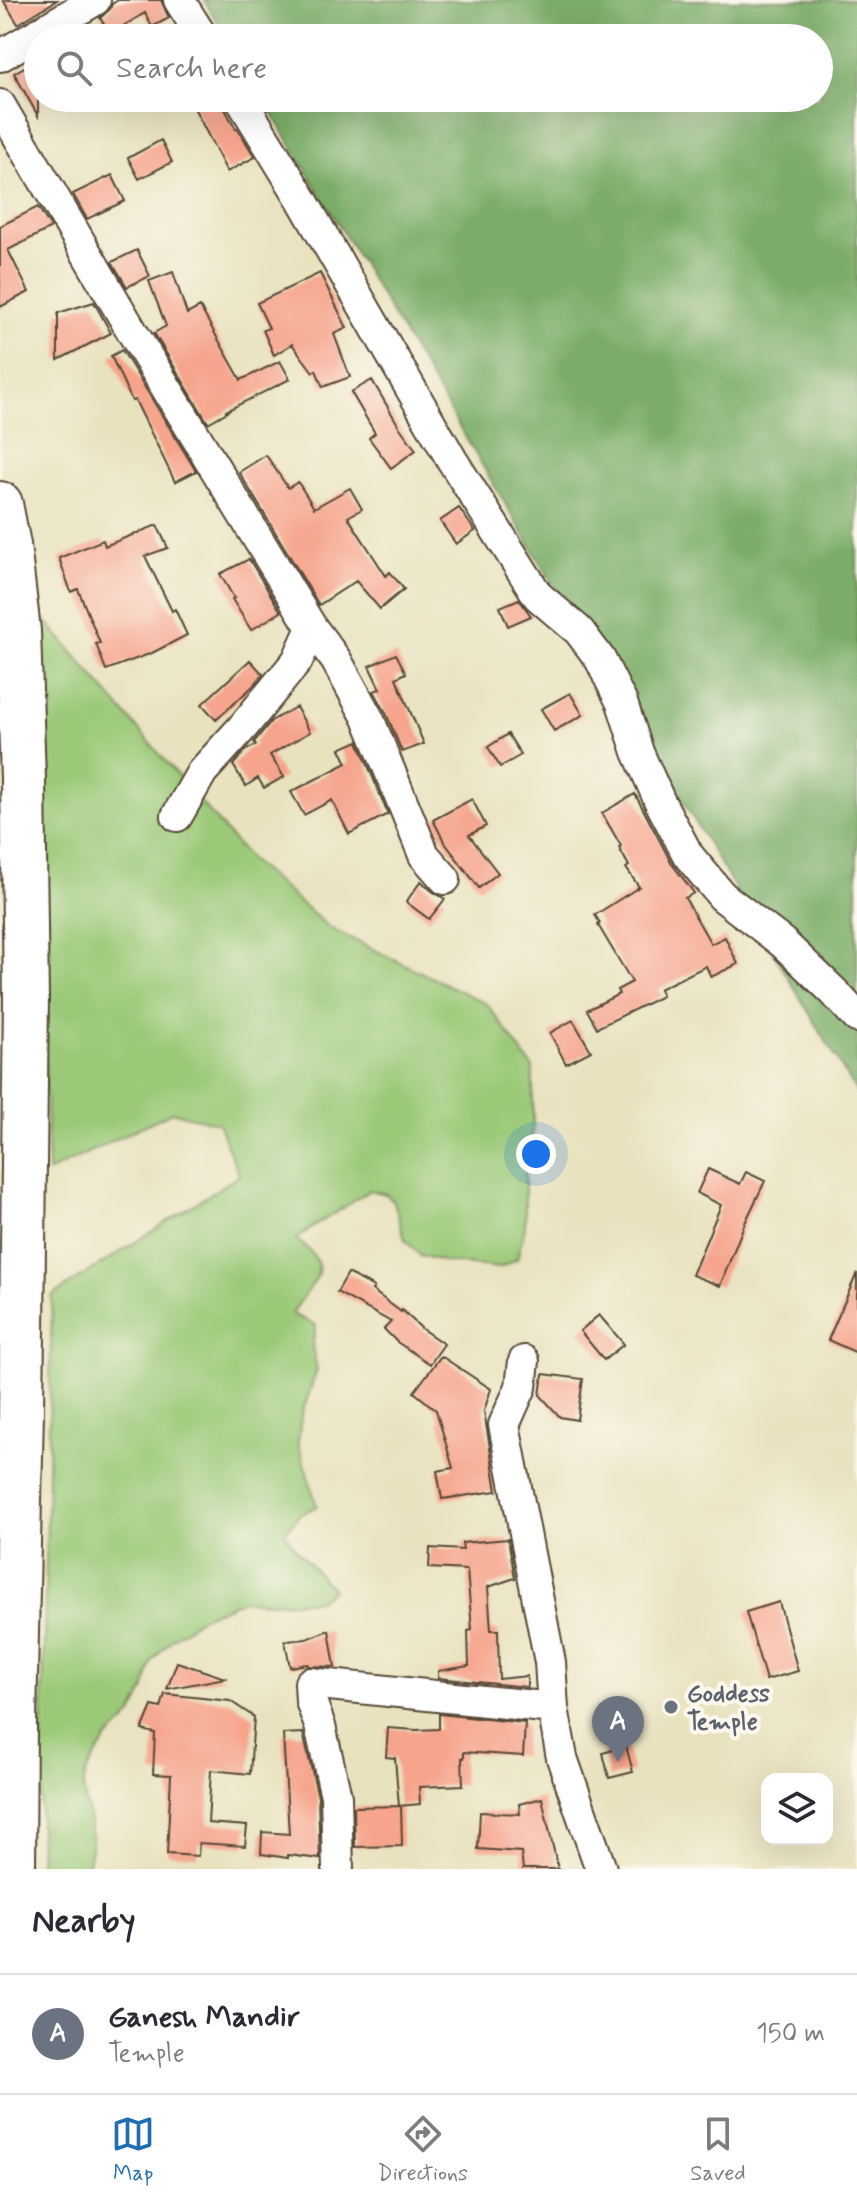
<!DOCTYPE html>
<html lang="en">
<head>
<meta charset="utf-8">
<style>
	:root { --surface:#fff; --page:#f2f2f3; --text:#2b2b33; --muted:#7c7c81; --line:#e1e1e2; --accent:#1f6fb2 }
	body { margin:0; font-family:Mynerve,sans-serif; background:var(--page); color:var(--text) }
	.controls { position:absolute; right:24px; bottom:24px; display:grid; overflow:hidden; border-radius:16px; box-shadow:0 8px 32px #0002 }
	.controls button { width:72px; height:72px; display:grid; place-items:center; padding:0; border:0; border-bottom:2px solid var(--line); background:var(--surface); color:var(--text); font:40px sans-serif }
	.you { position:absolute; left:536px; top:1154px; width:28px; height:28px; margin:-20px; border:6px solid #fff; border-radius:50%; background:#1a73e8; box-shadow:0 0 0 12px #1a73e833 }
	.badge { display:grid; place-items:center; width:52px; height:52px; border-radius:50%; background:var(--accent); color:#fff; font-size:26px; font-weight:700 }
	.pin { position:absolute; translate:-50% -66px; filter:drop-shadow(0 2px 4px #0008) }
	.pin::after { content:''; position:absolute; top:42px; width:28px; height:24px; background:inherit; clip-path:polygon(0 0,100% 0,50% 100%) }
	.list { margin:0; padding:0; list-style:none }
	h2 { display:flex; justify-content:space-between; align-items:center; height:104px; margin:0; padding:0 32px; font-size:34px }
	h2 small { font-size:26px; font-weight:400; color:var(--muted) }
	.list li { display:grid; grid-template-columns:52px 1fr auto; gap:24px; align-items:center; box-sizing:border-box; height:120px; padding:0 32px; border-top:2px solid var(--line) }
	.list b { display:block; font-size:30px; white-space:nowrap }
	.list p { margin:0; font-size:26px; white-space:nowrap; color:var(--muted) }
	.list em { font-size:26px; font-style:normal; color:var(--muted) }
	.icon { flex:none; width:44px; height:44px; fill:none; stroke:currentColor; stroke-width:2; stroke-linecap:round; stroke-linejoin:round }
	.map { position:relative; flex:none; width:857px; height:1869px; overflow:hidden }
	.search { position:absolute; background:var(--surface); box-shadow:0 8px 32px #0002; left:24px; right:24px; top:24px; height:88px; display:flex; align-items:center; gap:20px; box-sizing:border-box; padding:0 28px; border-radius:44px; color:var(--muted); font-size:30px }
	.sheet { height:224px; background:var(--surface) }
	nav { display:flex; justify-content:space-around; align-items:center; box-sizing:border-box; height:112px; border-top:2px solid var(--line); background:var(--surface); font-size:22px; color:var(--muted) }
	nav a { display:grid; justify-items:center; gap:4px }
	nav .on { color:var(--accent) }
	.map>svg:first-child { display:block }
</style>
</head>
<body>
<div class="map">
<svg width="857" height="1869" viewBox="0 0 857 1869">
	<rect width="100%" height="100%" fill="#fbf7ec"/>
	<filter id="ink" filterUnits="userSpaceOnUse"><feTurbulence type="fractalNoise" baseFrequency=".0125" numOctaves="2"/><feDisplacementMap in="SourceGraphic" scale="16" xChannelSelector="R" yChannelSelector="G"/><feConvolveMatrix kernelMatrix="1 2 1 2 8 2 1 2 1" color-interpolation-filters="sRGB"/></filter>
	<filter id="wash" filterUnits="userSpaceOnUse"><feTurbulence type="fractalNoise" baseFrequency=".006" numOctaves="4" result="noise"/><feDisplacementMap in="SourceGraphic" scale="32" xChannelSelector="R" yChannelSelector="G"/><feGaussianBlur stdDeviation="1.8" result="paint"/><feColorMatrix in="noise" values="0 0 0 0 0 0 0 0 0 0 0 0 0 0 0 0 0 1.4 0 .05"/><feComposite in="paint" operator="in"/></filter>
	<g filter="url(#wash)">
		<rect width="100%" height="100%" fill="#e9e2bf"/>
		<!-- green -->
		<path fill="#9bc978" stroke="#6b7a4b" stroke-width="2" d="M33,606L251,861L331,929L487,1004L533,1068V1130L525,1171V1227L517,1259L499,1268L445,1262L420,1255L405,1240L394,1202L386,1194L369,1190C345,1209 319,1221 296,1239C338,1271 312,1279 292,1314L316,1325L312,1347L317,1369L301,1417L298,1443L317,1506L299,1515L285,1533L297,1550L333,1590L317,1600L282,1603L243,1600L202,1617L171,1640L152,1661L144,1691L131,1716L106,1740L86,1772L83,1789L90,1821L92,1844L87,1869H39L52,1296L239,1175L218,1123L172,1112L48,1172Z"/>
		<!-- forest -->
		<path fill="#7cad68" stroke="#5c6c43" stroke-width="2" d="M204,0H857V1093L263,98H819V38H227Z"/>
		<g id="blocks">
			<!-- building -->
			<path fill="#f6a48c" d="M3,0H57L18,24Z
				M118,0H161L169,18L152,27L145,13L110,34L100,18L110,9L112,4Z
				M38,59V116L14,73Z
				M189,98H219L236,129L237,128L255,157L227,172Z
				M161,140L172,162L139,179L128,158Z
				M112,175L125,201L87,219L73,194Z
				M38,207L51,228L8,250L29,292L0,307V226Z
				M137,250L150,276L127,287L112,262Z
				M173,272L187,314L200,307L241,380L280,361L290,379L226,411L227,412L208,423L154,333L166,326L149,281Z
				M320,273L347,328L334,334L350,377L323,387L316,370L313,372L292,344L274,355L263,330L269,328L257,303Z
				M94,302L111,333L58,360V313Z
				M122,350L196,471L175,482L135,400L132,401L111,356Z
				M372,380L400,428L416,450L391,468L369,438L375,433L351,392Z
				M266,455L288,488L298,482L314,508L350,488L362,509L348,517L386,576L390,572L404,589L380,609L356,581L319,605L239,472Z
				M459,508L475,531L456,544L440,521Z
				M157,525L168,548L145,556L172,611L175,609L187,635L152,653L106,670L96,644L100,643L78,589L71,592L59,558L103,540L105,546Z
				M249,559L281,612L251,630L232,599L234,598L220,574Z
				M519,599L531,616L508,626L500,607Z
				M396,654L406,673L396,678L424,744L402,752L386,713L374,691L380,689L369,666Z
				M250,660L263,674L253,686L216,720L202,704Z
				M570,693L583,715L554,731L541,709Z
				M296,707L310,732L270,755L284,777L264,788L258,778L246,786L233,765L246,750L256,745L254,742L271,721Z
				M508,734L521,755L500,767L488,747Z
				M358,741L388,814L349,834L332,800L304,815L291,792L347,763L340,749Z
				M635,794L672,864L694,893L685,898L711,944L725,937L738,964L711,977L706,966L659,989L662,996L597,1028L587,1010L619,994L617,990L632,982L598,925L600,923L595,915L639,887L626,868L629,866L619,848L621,846L602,813Z
				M472,799L486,826L469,835L498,873L479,888L445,843L433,820Z
				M421,881L432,891L445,899L429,919L406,902Z
				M573,1020L591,1051L566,1064L550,1033Z
				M708,1169L740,1184L746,1172L765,1181L744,1225L720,1286L692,1275L721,1205L697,1193Z
				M348,1273L374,1287L372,1290L401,1312L402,1310L422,1329L444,1344L430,1364L397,1342L384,1329L391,1322L337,1292Z
				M857,1273V1353L828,1340Z
				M599,1315L624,1344L604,1360L580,1331Z
				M441,1356L491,1389L484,1411L497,1491L442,1499L437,1471L453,1468L436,1410L414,1392Z
				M543,1374L583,1379L577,1420L560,1417L540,1395Z
				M508,1539L515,1578L488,1587L491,1630H498L499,1679L527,1676V1687L438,1678V1671L469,1666L468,1631L472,1630L467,1570L429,1568L430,1548L463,1550L462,1543Z
				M779,1602L798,1671L766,1680L746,1612Z
				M329,1630L335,1667L308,1666V1664L290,1667L285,1641L306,1639Z
				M177,1662L225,1678L167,1689Z
				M165,1694L230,1701L254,1717L250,1774L211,1770L208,1823L247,1826L245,1846L199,1843L198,1856L167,1854L171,1775L153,1774L155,1733L142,1730L152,1706L161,1708Z
				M439,1714L525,1723L523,1756L464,1752V1758H462L463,1785L419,1787L420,1804L399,1806L395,1758L386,1757L388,1728L416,1730L439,1729Z
				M303,1733L318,1797L320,1859L288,1855V1858L261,1854L262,1832L289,1834L283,1734Z
				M626,1746L633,1772L609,1778L603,1753Z
				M542,1798L558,1869H523L521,1852L478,1849L480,1812L520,1814L519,1804Z
				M401,1806L402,1846L355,1847L354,1807Z"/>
		</g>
	</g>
	<g filter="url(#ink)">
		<use href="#blocks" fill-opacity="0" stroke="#554636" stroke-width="2"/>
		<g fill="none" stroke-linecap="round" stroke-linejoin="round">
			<!-- minor casing -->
			<g stroke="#554636" stroke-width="34">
				<path id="minor" d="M179,0L203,38
					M0,56L95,0
					M240,98L301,198L452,460L538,596L579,631L600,659L622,703L638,752L660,802L688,855L722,896L783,943L834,992L857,1017
					M0,105L133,333L312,628L336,660L369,720L424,855L445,879
					M177,816L202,772L242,728L297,661L312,628
					M524,1361L521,1387L504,1425L550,1662L553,1708L562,1758L601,1869
					M338,1869L336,1796L320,1726L311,1701L310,1683L553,1708"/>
			</g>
			<!-- trunk casing -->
			<g stroke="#554636" stroke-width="48">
				<path id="trunk" d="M0,504L8,545L18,631L23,779L26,999L21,1411L14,1720L13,1869"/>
			</g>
			<!-- minor -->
			<use href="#minor" stroke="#fff" stroke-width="30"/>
			<!-- trunk -->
			<use href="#trunk" stroke="#fff" stroke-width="44"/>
		</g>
	</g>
	<!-- markers -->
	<circle fill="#6b7280" stroke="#fbf7ec" stroke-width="3" cx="671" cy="1707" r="8"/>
	<g text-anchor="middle" stroke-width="8" stroke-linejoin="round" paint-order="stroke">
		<!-- worship labels -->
		<g font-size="24" font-weight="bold" fill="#5b616d" stroke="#fbf7ec" text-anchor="start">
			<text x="687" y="1701">Goddess<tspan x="687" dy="28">Temple</tspan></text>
		</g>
	</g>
</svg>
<div class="controls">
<button><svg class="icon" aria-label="layers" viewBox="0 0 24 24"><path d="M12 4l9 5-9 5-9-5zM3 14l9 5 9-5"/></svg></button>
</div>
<div class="you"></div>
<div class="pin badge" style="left:618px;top:1762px;background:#6b7280">A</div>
<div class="search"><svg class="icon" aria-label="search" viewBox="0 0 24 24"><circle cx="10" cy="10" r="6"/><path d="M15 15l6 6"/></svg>Search here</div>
</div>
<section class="sheet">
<h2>Nearby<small></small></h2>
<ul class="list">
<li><span class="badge" style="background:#6b7280">A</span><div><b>Ganesh Mandir</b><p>Temple</p></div><em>150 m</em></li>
</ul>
</section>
<nav>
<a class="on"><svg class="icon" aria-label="map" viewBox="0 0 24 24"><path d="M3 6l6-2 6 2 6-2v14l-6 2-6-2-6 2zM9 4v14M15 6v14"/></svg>Map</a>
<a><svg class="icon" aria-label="directions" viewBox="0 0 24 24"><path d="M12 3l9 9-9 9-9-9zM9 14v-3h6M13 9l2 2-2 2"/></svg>Directions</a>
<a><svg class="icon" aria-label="saved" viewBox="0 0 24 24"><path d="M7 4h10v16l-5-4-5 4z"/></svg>Saved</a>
</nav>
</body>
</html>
